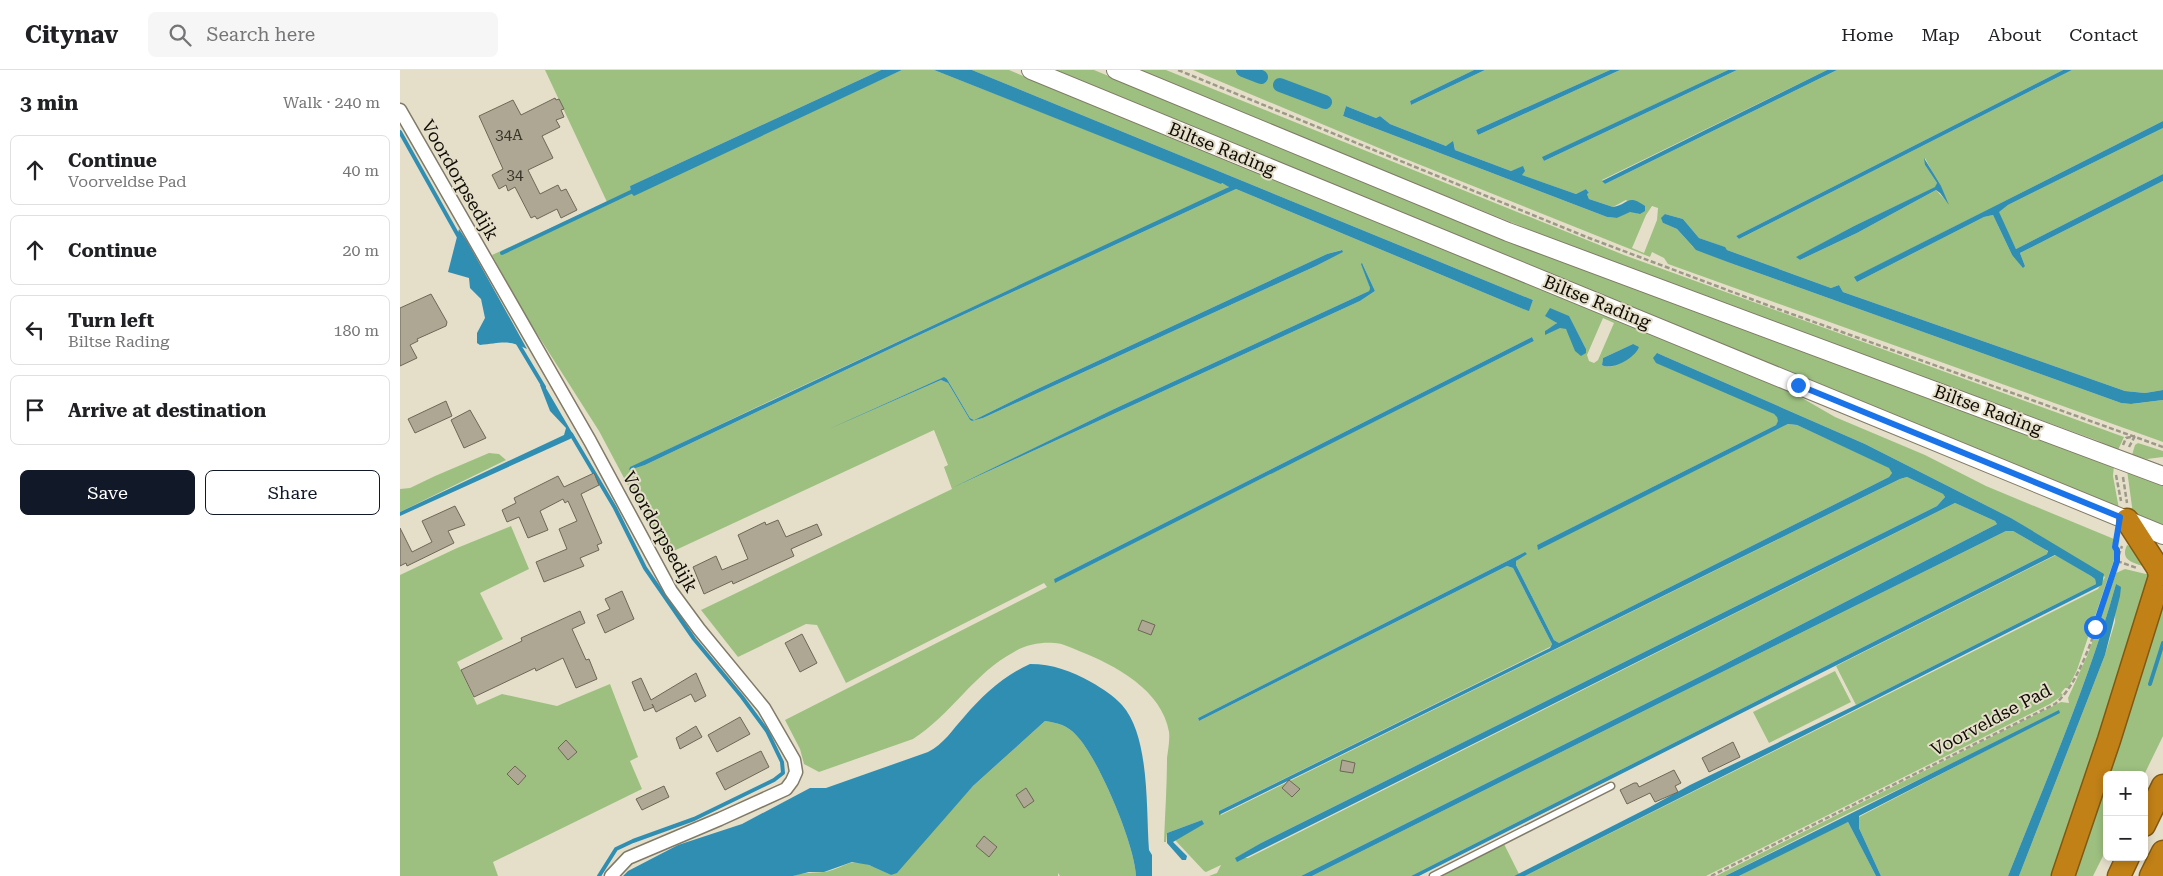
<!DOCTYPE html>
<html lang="en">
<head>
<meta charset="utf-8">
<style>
	:root { --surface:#fff; --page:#f6f6f6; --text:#202124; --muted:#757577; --line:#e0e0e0; --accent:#111827 }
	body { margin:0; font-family:"Roboto Serif",serif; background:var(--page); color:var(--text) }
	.controls { position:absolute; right:15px; bottom:15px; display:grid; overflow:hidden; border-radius:8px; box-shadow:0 2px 8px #0003 }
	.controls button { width:45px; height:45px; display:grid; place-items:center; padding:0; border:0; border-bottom:1px solid var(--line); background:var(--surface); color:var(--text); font:25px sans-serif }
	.stop { position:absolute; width:15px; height:15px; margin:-11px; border:4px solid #1a73e8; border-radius:50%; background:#fff }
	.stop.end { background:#1a73e8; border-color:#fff; box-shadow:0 1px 5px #0008 }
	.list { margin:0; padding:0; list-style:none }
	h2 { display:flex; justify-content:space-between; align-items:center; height:65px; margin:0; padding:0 20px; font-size:21px }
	h2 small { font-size:16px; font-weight:400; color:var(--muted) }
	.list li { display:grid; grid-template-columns:32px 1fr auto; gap:15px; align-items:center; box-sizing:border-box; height:70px; margin:0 10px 10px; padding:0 10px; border:1px solid var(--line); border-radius:8px }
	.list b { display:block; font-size:19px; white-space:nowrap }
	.list p { margin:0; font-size:16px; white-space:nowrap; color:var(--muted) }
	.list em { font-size:16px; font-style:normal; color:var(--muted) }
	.actions { display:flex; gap:10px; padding:15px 20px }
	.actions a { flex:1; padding:11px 0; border:1px solid var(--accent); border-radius:8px; text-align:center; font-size:18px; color:var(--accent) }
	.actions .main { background:var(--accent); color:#fff }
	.icon { flex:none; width:28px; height:28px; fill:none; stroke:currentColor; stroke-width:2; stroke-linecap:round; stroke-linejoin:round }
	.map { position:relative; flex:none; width:1763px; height:806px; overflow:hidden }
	header { display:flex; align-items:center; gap:30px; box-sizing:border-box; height:70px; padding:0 25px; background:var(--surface); border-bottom:1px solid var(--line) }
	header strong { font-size:24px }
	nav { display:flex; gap:28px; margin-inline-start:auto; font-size:18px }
	.search { width:350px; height:45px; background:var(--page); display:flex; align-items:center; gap:12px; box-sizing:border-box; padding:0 18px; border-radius:8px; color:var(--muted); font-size:19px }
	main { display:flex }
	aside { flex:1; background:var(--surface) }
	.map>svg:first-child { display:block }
</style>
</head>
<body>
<header>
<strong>Citynav</strong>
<div class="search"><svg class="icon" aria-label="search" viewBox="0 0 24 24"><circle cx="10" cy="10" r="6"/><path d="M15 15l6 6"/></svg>Search here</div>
<nav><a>Home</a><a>Map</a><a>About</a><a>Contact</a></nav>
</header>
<main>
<aside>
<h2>3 min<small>Walk · 240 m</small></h2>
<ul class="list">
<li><svg class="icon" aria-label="ahead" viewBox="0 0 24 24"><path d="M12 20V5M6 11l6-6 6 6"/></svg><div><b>Continue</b><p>Voorveldse Pad</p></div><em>40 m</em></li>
<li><svg class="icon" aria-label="ahead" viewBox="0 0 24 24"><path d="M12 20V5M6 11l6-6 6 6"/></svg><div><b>Continue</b></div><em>20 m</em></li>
<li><svg class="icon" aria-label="left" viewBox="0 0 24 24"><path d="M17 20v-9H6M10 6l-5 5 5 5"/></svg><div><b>Turn left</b><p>Biltse Rading</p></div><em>180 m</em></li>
<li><svg class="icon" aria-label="arrive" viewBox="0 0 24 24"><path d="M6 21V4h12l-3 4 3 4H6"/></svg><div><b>Arrive at destination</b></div></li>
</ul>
<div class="actions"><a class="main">Save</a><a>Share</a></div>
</aside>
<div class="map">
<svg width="1763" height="806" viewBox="0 0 1763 806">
	<rect width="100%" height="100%" fill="#e5dfca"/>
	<!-- green -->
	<path fill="#9dc080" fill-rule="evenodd" d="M145,0H481L230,116L231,123L502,0H534L829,116L826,120L797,133L372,330L229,398L245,395L513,268L836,119L1123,239L1129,240L1133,230L572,0H609L1390,321L1435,347L1525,385L1586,416L1714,469L1712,478L1717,480L1712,496L1677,600L1668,618H1665L1661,623L1663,625L1650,634L1306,806H1125L1698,519L1705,507L1611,448L1465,374L1257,283L1374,344L1377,346L1379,351L1376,355L1137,475L1138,479L1388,354L1397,355L1490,398L1492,403L1489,407L1159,573L1154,570L1116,495V491L1125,482L798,648L799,651L1107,496L1113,498L1152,574L1150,577L819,741L821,745L1500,409L1507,407L1543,424L1545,427L1537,436L861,773L836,788H848L1555,433L1595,451L1597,454L1315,599L901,806H809L817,803L821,795L806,802L804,801L775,770L803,754L802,750L767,763L766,772H764C765,744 767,716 767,688C768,680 770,669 769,662C762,620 715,595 679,581C672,578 662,573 654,573C641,572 625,575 614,582C574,603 551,645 513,669L419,702L404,694L400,679L385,650L647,517L644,513L446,613L417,555L406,554L338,587L301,540L552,419L544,397L548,395L534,360L265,485L199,361L127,248L92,185L207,132ZM941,180L942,182L916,196L583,348L572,351L570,350L548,313L541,310L449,350L542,308L547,309L570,348L574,350L633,321L927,184ZM962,193L975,221L960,231L561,414L714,339L969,221L970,218ZM1203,248L1214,253L1198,290L1194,293L1189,291L1187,285ZM1156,251L1176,260L1186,279L1166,259L1162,257L1145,261L1156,254ZM1132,267L1134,271L656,512L654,509ZM1233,274C1225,284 1216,303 1202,295L1203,288Z
		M653,0H694L1136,181L1277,235L1714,395L1713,406L1719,439Z
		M735,0H766L1224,185L1724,367L1718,380L1696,370L1219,196Z
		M793,0H1074L1010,31L1011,35L1085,0H1210L1076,60L1078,65L1220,0H1328L1143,87L1144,91L1337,0H1427L1202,110L1205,114L1437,0H1663L1336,166L1339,169L1672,0H1763V51L1455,207L1457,212L1584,147L1593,145L1612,185L1625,196L1620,183L1624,181L1763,111V320L1745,323L1725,321L1443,222L1439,215L1431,218L1327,180L1324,177L1299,168L1283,149L1265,144L1263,153L1277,159L1293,177L1333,194L1721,333L1732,334L1763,330V372L1268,194L1264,188L1252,182L1250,187L998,86ZM946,36L976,48L980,46L990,54L1046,76L1054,75L1055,80L1111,101L1123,97L1121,105L1176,124L1186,119L1189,123L1187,124L1189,129L1213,137L1226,130L1240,144L1230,141L1217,148L1207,147L943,46ZM1525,88L1548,133L1536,120L1457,163L1400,190L1397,187L1454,156L1536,117L1537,113L1525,95ZM1252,136L1258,138L1257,150L1244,183L1232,178L1246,145Z
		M1763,58V104L1616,179L1598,142L1608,135Z
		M1738,373L1763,381V387L1747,389L1732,385L1735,375Z
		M89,383L99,384L106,390L0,442V419L10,418L35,406Z
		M1727,400L1763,413V456L1733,444Z
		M111,456L129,499L80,523L103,569L57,592L77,635L102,624L157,636L210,614L238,687L230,691L242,719L93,792L98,806H0V505L57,478Z
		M1606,461H1613L1646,480L1648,482L1647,484L1011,806H912Z
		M1727,475L1735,479L1749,498C1736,493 1719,492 1727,475Z
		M1656,485L1691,506L1695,509L1696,514L1456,635L1436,596Z
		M1725,499L1750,505L1715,620L1651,806H1619L1705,585L1715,552L1716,514C1688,614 1646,710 1608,806H1481L1459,758L1457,748L1660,642L1449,743L1325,806H1316L1661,632L1669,633L1668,628L1688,584L1716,503Z
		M1763,510V666L1744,705H1707V778L1693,806H1666Z
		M1435,601L1451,632L1369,673L1353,642Z
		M645,651C658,653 667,655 676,665C698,687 735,775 736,806H660L658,803V806H393C403,802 413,803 424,802C433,801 441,796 450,793C462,789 480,800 491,805L573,716Z
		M1448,752L1476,806H1339L1442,754Z
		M1104,774L1119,804L1114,806H1041Z"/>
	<!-- water -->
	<path fill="#318eb3" d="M481,0H502L234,126L231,123L230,116Z
		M534,0H572L1133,230L1129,241L1123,239L836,119L513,268L245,395L229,400L230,397L829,117L822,113L821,114Z
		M1074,0H1085L1011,35L1010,31Z
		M1210,0H1220L1078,65L1076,60Z
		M1328,0H1337L1144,91L1142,87Z
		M1427,0H1437L1205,114L1202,111Z
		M1663,0H1672L1339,169L1336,166Z
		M946,36L976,48L980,46L990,54L1046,76L1053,71L1055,80L1111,101L1123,96L1125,101L1122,105L1176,124L1186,119L1189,123L1187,124L1189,129L1213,137C1228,135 1227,123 1245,136V141L1240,144L1230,142L1217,148L1207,147L943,46Z
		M1763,51V58L1608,135L1599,142L1616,179L1763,104V111L1624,181L1620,183L1625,196L1623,198L1612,185L1593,145L1584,147L1457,212L1454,207Z
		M1524,88L1541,116L1549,135L1540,123L1536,120L1457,163L1400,190L1396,187L1454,156L1535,117L1537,113L1525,95Z
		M1265,144L1283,149L1299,168L1325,177L1327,180L1431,218L1439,215L1443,222L1725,321L1745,323L1763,320V330L1731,334L1721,333L1333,194L1296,180L1277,159L1263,153L1261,148Z
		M59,159L67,171L127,279C109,269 100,273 80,275L77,273V263L85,248L81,229L70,218L69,208L48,202Z
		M942,180L943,182L916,196L583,348L572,351L570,350L548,313L541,310L429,359L544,307L547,309L570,348L574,350L633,321L927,184Z
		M962,193L975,221L960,231L552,418L714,339L969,221L970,218L961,194Z
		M1150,238L1169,246L1186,279V283L1181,286L1175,281L1166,259L1160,258L1145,265V261L1157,253L1145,246Z
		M1132,267L1134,271L655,513L654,509Z
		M1233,274L1239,277C1235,288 1212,301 1202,295L1203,288Z
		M1257,283L1465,374L1611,448L1704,504L1702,515L1125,806H1114L1250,737L1290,715L1456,635L1696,514L1695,509L1691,506L1655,485L1019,806H1011L1647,484L1648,481L1646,480L1613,461H1606L912,806H901L1315,599L1597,454L1595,451L1555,433L837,792L835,788L861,773L1537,436L1545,427L1543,424L1507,407L1500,409L819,745V741L1150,578L1152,574L1113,498L1107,496L799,651L798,648L1125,482L1127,484L1116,491V495L1154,570L1159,573L1489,407L1492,403L1489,398L1397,355L1388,354L1138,480L1137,475L1376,355L1378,351L1377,347L1374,344L1256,293L1253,288Z
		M143,313L174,366L170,369L0,446V442L164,365L166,358L150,341L140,315Z
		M1716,514L1721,517L1720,526L1705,585L1619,806H1608C1646,710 1688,614 1716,514Z
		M630,594C653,594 671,601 691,612C703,619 713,625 722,635C750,666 746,739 749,780L752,785V806H736C735,775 698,687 676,665C667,655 658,653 645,651L573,716L497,803L491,805L469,795L452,792L424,802H409L393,806H223L228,801L278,775L342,754L410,718H426L528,682C544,674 552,660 564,647C583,625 603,606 630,594Z
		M1659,640L1660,643L1459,746V758L1481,806H1476L1448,752L1339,806H1325Z
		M802,750L804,754L773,772L787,786L786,790H782L767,773V763Z"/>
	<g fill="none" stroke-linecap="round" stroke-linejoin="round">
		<!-- stream -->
		<path stroke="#318eb3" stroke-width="4" d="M0,62L60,169
			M102,183L235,120
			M117,272L144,317
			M171,364L215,438L245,498L294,569L342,627L367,661L382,692L383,703L374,710L294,749L233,771L216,779L199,806
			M1750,614L1763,573"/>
		<!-- canal -->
		<path stroke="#318eb3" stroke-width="14" d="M843,0L861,7
			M880,15L925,32"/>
	</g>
	<!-- building -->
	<path fill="#ada793" stroke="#6d6755" d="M155,28L156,30L159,29L164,39L161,40L164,47L156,50L160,57L142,66L153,88L128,100L140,124L158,115L161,121L166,119L177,140L161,148L157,139L137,149L135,146L131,148L115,117L108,121L106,115L99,119L92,105L103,99L79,46L113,30L121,45Z
		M31,224L47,252L46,256L17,269L18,271L10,275L17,288L0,296V238Z
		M46,331L52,346L15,363L8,349Z
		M70,340L86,368L64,378L51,350Z
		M194,403L199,415L181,424L202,473L197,475L199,480L180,488L184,496L144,512L136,492L167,479L159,459L177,451L168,431L165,433L163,429L140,441L148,460L128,468L119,447L107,452L102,440L116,433L114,428L158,406L164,417Z
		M55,436L65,455L48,461L54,473L7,496L6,493L0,496V458L12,482L32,472L22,451Z
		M378,450L386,467L417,454L422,465L391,479L394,486L333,514L332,511L304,524L293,497L316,486L322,500L348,489L338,465L365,452L366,455Z
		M222,521L234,549L205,563L197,545L210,539L205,529Z
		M180,541L185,553L172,559L186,590L189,589L197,609L176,618L163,588L136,601L135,598L74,627L61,600L122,571L121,568Z
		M742,550L755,555L751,565L738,560Z
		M402,564L417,593L400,602L385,573Z
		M296,603L306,626L295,632L291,624L256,642L252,634L254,637L244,641L232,612L241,608L251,630Z
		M340,647L350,664L317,682L308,665Z
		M296,656L302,667L280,679L276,668Z
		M166,670L177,682L168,690L158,678Z
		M1333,672L1340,687L1309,702L1302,688Z
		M361,681L369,697L325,720L316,703Z
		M942,690L955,693L953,703L940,701Z
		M115,696L126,706L118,715L107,704Z
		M1274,700L1281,713L1275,716L1278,722L1255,732L1250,723L1227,734L1220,720L1234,713H1237L1239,717Z
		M889,710L900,719L892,727L882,718Z
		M264,716L269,727L242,740L236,729Z
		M626,718L634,731L624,738L616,725Z
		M584,766L597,777L589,787L576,776Z"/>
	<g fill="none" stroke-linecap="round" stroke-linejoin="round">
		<!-- lane casing -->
		<g stroke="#807a67" stroke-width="9">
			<path id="lane" d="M1033,806L1211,716"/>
		</g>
		<!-- street casing -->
		<g stroke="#807a67" stroke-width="15">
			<path id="street" d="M0,40L190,371L271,521L299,559L364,638L394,690L396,702L392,711L386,719L320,749L228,788L211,806"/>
		</g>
		<!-- secondary casing -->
		<g stroke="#807a67" stroke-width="20">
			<path id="secondary" d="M631,0L1763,465
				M716,0L1108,162L1763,406"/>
		</g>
		<!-- highway casing -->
		<g stroke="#825811" stroke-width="25">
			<path id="highway" d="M1727,450L1758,498L1760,505
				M1744,755L1763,716
				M1663,806L1709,670L1763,497
				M1719,806L1728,787
				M1751,806L1763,782"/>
		</g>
		<!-- path -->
		<path stroke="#9d9888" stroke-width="2.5" stroke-dasharray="5 2.5" stroke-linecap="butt" d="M778,0L1189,168L1375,238L1763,377
			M1723,375L1726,368L1735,366
			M1729,377L1735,366
			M1716,405L1721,431
			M1723,407L1727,433
			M1717,469L1715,477L1717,479V487
			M1717,491L1737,498
			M1311,806L1655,634C1688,607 1707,517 1722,476"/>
		<!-- lane -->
		<use href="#lane" stroke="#fff" stroke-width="6"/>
		<!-- street -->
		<use href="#street" stroke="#fff" stroke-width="12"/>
		<!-- secondary -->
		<use href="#secondary" stroke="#fff" stroke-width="18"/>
		<!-- highway -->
		<use href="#highway" stroke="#c18117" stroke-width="22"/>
	</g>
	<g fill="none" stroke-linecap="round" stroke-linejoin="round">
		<!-- route -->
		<path stroke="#1a73e8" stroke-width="6" d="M1398,315L1720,447L1715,477L1717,480V491L1695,557"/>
	</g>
	<g text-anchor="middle" stroke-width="4" stroke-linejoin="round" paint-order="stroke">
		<!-- number labels -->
		<g font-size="15" fill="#363328">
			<text x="109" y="70">34A</text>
			<text x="115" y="110">34</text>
		</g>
		<!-- street labels -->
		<g font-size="18" fill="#0e0c05" stroke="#e5dfca">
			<text transform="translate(822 79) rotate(22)" y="6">Biltse Rading</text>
			<text transform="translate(60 110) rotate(60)" y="6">Voordorpsedijk</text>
			<text transform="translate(1197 232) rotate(22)" y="6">Biltse Rading</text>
			<text transform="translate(1588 340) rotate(20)" y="6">Biltse Rading</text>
			<text transform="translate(260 462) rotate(61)" y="6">Voordorpsedijk</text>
			<text transform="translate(1591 650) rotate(-28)" y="6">Voorveldse Pad</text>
		</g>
	</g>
</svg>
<div class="controls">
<button>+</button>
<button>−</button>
</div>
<div class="stop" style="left:1695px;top:557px"></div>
<div class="stop end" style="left:1398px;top:315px"></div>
</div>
</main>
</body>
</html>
